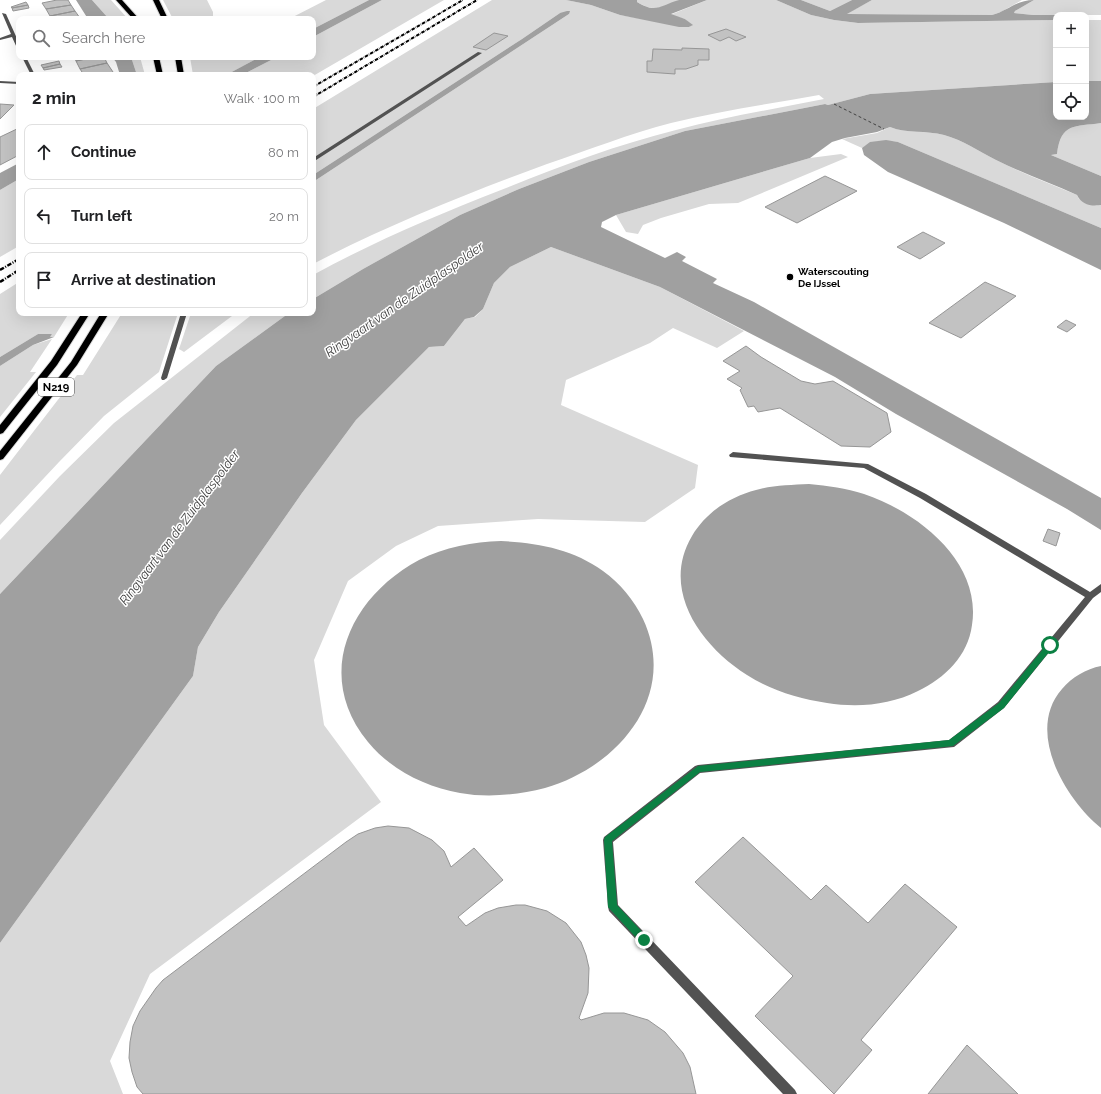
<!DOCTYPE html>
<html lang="en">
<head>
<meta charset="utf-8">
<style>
	:root { --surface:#fff; --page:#f6f6f6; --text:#202124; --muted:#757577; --line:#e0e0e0 }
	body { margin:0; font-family:Raleway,sans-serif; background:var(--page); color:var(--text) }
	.controls { position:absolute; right:12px; top:12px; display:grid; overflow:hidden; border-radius:8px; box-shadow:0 4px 16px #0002 }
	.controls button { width:36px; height:36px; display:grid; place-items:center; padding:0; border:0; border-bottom:1px solid var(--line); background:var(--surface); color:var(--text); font:20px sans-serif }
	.stop { position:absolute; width:12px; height:12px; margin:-9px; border:3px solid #0b8043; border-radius:50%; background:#fff }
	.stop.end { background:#0b8043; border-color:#fff; box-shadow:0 1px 4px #0008 }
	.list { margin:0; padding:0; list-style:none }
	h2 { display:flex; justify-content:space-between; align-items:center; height:52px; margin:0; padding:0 16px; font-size:17px }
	h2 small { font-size:13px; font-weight:400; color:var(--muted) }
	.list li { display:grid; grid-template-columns:26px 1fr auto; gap:12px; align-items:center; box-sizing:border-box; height:56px; margin:0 8px 8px; padding:0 8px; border:1px solid var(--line); border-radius:8px }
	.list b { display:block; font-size:15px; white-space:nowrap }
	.list em { font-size:13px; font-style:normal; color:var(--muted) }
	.icon { flex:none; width:22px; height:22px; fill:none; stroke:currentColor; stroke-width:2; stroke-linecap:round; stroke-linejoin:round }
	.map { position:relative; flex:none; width:1101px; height:1094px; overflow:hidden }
	.search { position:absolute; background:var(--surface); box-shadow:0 4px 16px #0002; left:16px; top:16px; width:300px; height:44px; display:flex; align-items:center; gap:10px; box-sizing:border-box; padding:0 14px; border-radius:8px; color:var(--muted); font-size:15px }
	.panel { position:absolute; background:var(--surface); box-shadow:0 4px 16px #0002; left:16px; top:72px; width:300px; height:244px; border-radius:8px }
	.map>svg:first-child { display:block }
</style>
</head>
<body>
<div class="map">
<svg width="1101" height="1094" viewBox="0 0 1101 1094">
	<rect width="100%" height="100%" fill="#fff"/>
	<!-- green -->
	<path fill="#d9d9d9" d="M92,0H111L128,19H109Z
		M163,0H207L213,12V19H173Z
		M326,0H369L313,29V19H289Z
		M382,0H444L313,76V75H242L277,57H313V37Z
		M492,0H566L591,5L620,15L689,27L692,25L685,19L670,15L707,0H776L811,15L834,20L858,23L1056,20V82L885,93L870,94L828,105L825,104L685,131L589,162L519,189L460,215L363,269L313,299V275C373,242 437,215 501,190C558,167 616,145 676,130C724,117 774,109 824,99L819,95C770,104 719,111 671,123C629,134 588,150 547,164C468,193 388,225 313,264V182L569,14L560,13L522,39L313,175V109Z
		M637,0H680C662,7 655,13 637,2Z
		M801,0H852L830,11Z
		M872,0H1022L1001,12L992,15L846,14Z
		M1034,0H1101V15H1033L1014,13L1015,11Z
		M1086,20H1101V81H1086Z
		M131,57H140L145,75H137Z
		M190,57H260L226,75H193Z
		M1101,123V176L1051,155L1057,154C1061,122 1075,127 1101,123Z
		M890,127C907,134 926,130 944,135C963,140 978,151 996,160C1022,173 1050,184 1077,195L1079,199L1097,206L1101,205V228L898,142C885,140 874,140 862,148L842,139L877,133Z
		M841,154L848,157L738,203L709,204L661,218L643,225L638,234L626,232L616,215L810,158Z
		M19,179V246L0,257V190Z
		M551,247L660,287L744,331L717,348L673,328L650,343L566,380L561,405L698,465L695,488L645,522L538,519L438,526L396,546L348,581L314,660L324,725L381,802L150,974L110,1061L123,1094H0V943L193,676L198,647L219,612L302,493L356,420L429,347L444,346L465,319L475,317L483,309L494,283L510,267Z
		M19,282V313H69L54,337H49L52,334H38L0,357V294Z
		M122,313H178L159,372L104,416L59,462L0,525V475L77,375H83Z
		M191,313H236L184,352L179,349Z
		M254,313H289L216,366L0,594V540L60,476L114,423Z
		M52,339L30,372H36L0,417V366L33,345Z"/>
	<!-- water -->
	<path fill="#a0a0a0" d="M76,0H92L109,19H88Z
		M369,0H382L313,37V29Z
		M566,0H637V2C656,14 661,5 679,0C687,0 698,0 707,0L671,14L685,19L693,25L689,27H679L620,15L591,5Z
		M776,0H801L830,11L852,0H872L847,14L992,15C1009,10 1016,0 1034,0L1015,11L1014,13L1033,15H1056V20L858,23L834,20L811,15Z
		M567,11H570L569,14L313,182V175L522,39L560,13Z
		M112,57H131L137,75H120L116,62Z
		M260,57H277L242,75H226Z
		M1086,81H1101V123C1075,127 1061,122 1057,154L1051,155L1101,176V205C1091,207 1081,204 1077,195C1050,183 1022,173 996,160C978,151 963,140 944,135C926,130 907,134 890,127L877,132L845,138L832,142L810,158L616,215L602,222L601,227L665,258L677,252L686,257L682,261L717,279L713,283L754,302L1101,498V530L1067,509L896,414L835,377L660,287L551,247L510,267L494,283L483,309L474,317L465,319L444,346L429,347L356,420L302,493L219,612L198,647L193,676L0,943V594L216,366L289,313H313V299L363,269L460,215L519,189L589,162L685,131L825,104L828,105L870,94L885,93L1056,82V117H1086Z
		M886,140L898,142L1101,228V270L1004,223L888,172L864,155L862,148L870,142Z
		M19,163V179L0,190V173Z
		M38,334H52L50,337H54L33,345L0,366V357Z
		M809,484C828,486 846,488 864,494C918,512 982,562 972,625C968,656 945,678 918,691C890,705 858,708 827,703C799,699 770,690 747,675C701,646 660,590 692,536C706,512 730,497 756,490C773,485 791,485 809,484Z
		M501,541C538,543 573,549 603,571C620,583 634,600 643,619C679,696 618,767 545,788C517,795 488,798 460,793C425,787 390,769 368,742C313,675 350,597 419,560C445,547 473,542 501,541Z
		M1101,666V828C1065,799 1025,731 1062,689C1072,677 1086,669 1101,666Z"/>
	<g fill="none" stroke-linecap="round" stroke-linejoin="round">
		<!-- ferry -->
		<path stroke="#414141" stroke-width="1" stroke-dasharray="3 2.5" stroke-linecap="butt" d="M834,104L884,129"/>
	</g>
	<!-- building -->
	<path fill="#c2c2c2" stroke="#969696" d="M57,0H68L71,5L46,9L42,3Z
		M26,2L28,5L12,8L11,7Z
		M28,5L29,8L13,11L12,8Z
		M71,5L75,11L50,16L46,9Z
		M75,11L80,18L52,19L50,16Z
		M726,29L746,37L736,41L729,37L720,41L708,35Z
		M494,33L508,36L486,50L473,47Z
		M682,48L709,49V60H698V65L686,69H675V74L647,72V61H652L653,49L682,50Z
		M74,57H95L76,61Z
		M95,57H104L107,63L80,69L76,61Z
		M59,61L60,64L43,68L41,65Z
		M107,63L115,75H84L80,69Z
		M60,64L62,67L44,70L43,68Z
		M0,104L14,105L0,119Z
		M19,128V155L0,165V137Z
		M825,176L857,191L797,223L765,207Z
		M923,232L945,243L920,259L897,247Z
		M985,282L1016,296L961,338L929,323Z
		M1066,320L1076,325L1067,332L1057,327Z
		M746,346L761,357L801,381L815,384L833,381L887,413L891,432L870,447L841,446L780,408L758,412L754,406L748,407L740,390L742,388L727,379L740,371L723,361Z
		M1048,529L1060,533L1056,546L1043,541Z
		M388,826L409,828L432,840L444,851L451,867L474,848L503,880L458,917L466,926L485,913L498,908L516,905H525L547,911L566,923L581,942L586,955L589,968L588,993L579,1018L581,1020L604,1013H624L648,1020L665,1032L683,1053L690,1067L696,1094H143L137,1087L132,1072L129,1058L130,1042L133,1026L140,1011L156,988L163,980L346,842L358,834L375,828Z
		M743,837L811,900L826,885L868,923L905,884L957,927L861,1040L872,1050L834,1094L755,1016L793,976L695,882Z
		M967,1045L1018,1094H928Z"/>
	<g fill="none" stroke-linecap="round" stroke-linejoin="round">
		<!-- primary casing -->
		<g stroke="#dbdbdb" stroke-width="2">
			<path id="primary" d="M116,0H122L139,19H133Z
				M153,0H159L168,19H162Z
				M153,57H159L163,75H157Z
				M175,57H181L184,75H178Z
				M82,313H90L57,365L3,433L0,434V425L51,361Z
				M101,313H109L77,365L3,459L0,460V451L71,362Z"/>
		</g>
		<!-- lane -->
		<path fill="#525252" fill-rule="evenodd" d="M478,52L482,53L313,162V158Z
			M181,313H187L167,378L164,380H162L161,378Z
			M733,452L868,464L926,494L1090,592L1101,584V592L1093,598L1004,708L954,747L700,773L613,842L618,905L795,1090L797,1094H783L609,911L608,907L603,840L604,837L695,766L698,765L949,740L998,702L1085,597L920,498L864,468L730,457L729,455Z"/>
		<!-- street -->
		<path fill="#525252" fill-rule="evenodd" d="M2,13L6,14L19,43V49L17,48L12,37L0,40V38L11,34Z
			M22,57H26L35,75H31Z
			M0,81L19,82V84L0,83Z"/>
		<!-- primary -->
		<use href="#primary" fill="#000" fill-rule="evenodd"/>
		<!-- rail-far1 -->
		<path stroke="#000" stroke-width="2" stroke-dasharray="3.5 1 0.5 1" stroke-linecap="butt" d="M313,87L463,0
			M313,97L477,0"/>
		<!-- rail -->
		<path stroke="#000" stroke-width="2.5" stroke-dasharray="4.5 1.5 1 1.5" stroke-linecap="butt" d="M0,270L19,259
			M0,282L19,270"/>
	</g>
	<!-- route -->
	<path fill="#0b8043" d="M1050,642L1054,645L1053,647L1004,708L953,746L700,772L612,841L617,905L647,937L648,940L647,943L644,944L641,943L608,907L604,840L605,837L698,766L949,740L999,703L1048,643Z"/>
	<!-- markers -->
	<circle fill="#000" stroke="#fff" stroke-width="1.5" cx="790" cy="277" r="4"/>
	<g text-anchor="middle" stroke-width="3" stroke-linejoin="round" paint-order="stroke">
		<!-- far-poi labels -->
		<g font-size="10" font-weight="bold" fill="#000" stroke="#fff" text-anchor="start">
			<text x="798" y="275">Waterscouting<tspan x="798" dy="12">De IJssel</tspan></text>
		</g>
		<!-- shield labels -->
		<rect fill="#fff" stroke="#4c4c4c" stroke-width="1" x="38" y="378" width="36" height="18" rx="3"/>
		<g font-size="11" font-weight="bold" fill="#000">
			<text x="56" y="391">N219</text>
		</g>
		<!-- water labels -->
		<g font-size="13" font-style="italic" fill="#414141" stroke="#fff">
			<text transform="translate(404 299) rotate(-35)" y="5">Ringvaart van de Zuidplaspolder</text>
			<text transform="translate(179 527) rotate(-53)" y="5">Ringvaart van de Zuidplaspolder</text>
		</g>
	</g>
</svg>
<div class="controls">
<button>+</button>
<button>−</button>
<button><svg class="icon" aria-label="locate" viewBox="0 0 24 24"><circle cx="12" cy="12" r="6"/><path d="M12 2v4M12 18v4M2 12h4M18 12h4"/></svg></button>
</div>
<div class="stop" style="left:1050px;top:645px"></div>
<div class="stop end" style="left:644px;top:940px"></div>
<div class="search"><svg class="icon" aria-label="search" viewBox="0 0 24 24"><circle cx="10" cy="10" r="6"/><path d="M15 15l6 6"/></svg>Search here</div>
<section class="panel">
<h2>2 min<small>Walk · 100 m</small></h2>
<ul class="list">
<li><svg class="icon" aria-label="ahead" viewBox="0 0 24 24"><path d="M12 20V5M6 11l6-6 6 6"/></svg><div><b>Continue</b></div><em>80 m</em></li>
<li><svg class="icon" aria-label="left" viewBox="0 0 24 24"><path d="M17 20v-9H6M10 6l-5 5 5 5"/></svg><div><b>Turn left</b></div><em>20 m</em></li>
<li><svg class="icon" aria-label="arrive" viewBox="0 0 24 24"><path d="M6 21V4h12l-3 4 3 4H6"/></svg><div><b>Arrive at destination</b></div></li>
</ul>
</section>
</div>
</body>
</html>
